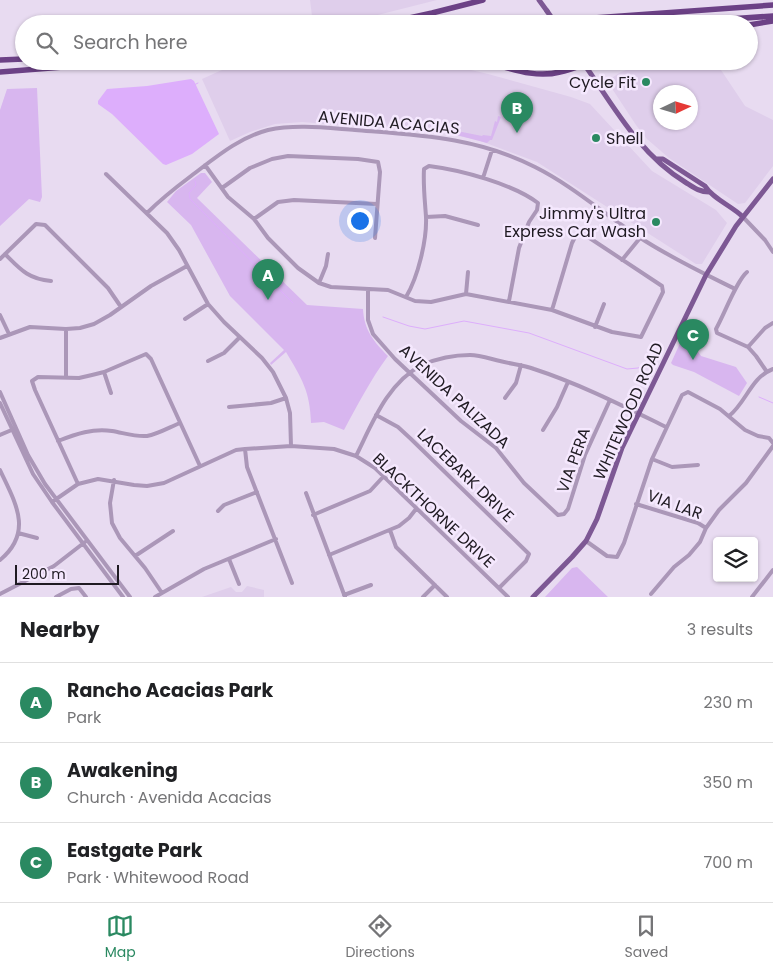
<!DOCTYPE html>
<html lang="en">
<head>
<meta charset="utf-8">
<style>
	:root { --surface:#fff; --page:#f2f2f2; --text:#202124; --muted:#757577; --line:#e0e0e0; --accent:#2a8961 }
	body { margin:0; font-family:Poppins,sans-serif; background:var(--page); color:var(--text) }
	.controls { position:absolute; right:15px; bottom:15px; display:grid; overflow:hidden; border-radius:5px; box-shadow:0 1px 4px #0004 }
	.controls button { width:45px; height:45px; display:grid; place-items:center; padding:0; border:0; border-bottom:1px solid var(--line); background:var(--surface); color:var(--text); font:25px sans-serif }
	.compass { position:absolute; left:653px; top:85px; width:45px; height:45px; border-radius:50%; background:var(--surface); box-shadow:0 1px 4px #0004; rotate:86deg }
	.scale { position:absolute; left:15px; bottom:12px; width:104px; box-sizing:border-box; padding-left:5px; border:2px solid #1f1a22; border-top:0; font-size:14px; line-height:18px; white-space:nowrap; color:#1f1a22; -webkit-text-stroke:4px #f5e8fe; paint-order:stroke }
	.you { position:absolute; left:359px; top:220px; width:18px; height:18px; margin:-12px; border:4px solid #fff; border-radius:50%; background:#1a73e8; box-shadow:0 0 0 8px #1a73e833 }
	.badge { display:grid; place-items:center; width:32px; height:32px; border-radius:50%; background:var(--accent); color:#fff; font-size:16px; font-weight:700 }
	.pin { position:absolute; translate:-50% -41px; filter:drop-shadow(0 1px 2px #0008) }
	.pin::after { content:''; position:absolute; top:26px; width:18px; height:15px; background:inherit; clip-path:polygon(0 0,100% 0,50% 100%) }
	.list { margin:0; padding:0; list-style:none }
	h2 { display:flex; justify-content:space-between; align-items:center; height:65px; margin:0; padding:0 20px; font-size:21px }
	h2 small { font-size:16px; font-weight:400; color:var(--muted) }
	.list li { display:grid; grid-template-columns:32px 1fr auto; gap:15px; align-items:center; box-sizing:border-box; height:80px; padding:0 20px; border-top:1px solid var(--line) }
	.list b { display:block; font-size:19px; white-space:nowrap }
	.list p { margin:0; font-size:16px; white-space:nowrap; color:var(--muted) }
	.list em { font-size:16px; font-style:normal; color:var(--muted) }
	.icon { flex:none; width:28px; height:28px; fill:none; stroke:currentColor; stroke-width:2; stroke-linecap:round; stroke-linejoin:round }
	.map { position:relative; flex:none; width:773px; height:597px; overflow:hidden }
	.search { position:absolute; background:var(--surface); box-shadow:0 1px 4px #0004; left:15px; right:15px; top:15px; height:55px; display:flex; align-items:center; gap:12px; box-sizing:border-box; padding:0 18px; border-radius:28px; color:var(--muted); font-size:19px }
	.sheet { height:305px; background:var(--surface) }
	nav { display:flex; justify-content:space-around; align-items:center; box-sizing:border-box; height:70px; border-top:1px solid var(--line); background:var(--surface); font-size:14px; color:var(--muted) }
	nav a { display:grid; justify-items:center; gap:2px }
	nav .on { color:var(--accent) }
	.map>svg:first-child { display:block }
</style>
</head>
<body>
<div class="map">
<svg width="773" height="597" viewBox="0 0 773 597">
	<rect width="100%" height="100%" fill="#e8dbf1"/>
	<!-- built -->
	<path fill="#dfceeb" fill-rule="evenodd" d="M310,0H437L346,23L313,24Z
		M651,61H715L745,106L773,120V166L745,203L738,204L669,158L647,139L636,125L607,81L621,72ZM690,92V122H660V92Z
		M379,63H415L467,69L488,74L571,97L590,104L652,171L716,210L727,223L702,264H696L537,162L478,140L445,133L302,122L275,124L250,132L230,141L202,79L222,70L232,69Z
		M247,586L264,590V597H202L231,587L236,592H242Z"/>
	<!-- green -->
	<path fill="#d8b6ef" d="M37,88L42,197L40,202L29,199L0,226V110L7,89Z
		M498,116L501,117L492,140H490L487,143L449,133L447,129L482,136L483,135L491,136L495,121L497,122Z
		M201,173H205L212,182L197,198L307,305L363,309C364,330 374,342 388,356C371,379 358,404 344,430L324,422L311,423C310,391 302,379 286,352L271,365L270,363L284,350L230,296L191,225L167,202L176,191Z
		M686,330L693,344L701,356L736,367L747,383L739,396L694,372L673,365L671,363Z
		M577,567L608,597H545L572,568Z"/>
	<!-- water -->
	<path fill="#ddaefc" d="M191,79L194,81L219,134L192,154L166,165L163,164L112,114L98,104V101L107,89L147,86Z"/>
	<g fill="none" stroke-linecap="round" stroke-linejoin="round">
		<!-- stream -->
		<path stroke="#ddaefc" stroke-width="1" d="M194,85L198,83
			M195,181L196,185L189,193L190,199L293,303
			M383,317L409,326L425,329L464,321L529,333L627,369L638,368L649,363
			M759,397L773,403"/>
		<!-- minor -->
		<path stroke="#ab97b8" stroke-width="4" d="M205,165L228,197L254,219L268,238L298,268L319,283L331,287L388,290L415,301L431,302L466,294L552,310L612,332L641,337L663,292L662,286L582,233L576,235L572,243L552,310
			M106,174L167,233L179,250L208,304L224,322L262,358L273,372L286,398L290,413L291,446
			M483,178L492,150
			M222,188L250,168L272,159L288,156L358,159L378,162L380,172L375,238
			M147,213C161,199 175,188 191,176C215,158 238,138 268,130C296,124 327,128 355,130C418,135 477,137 535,167C573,186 604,214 639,237C669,257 703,273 735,289
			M426,217L445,216L478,225
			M743,217L765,240L773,252
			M254,219L278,202L294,200L377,204
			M5,254C20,269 28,279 51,281
			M0,259L36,224L45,225L108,288L121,307
			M622,260L640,238
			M747,272C737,280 724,315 716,329L717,333L748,347L756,356L767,372
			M319,283L326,266L328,254
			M368,289V320L373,334L395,359L461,421L496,448L524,483L558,515L564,514L568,509L585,455L610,400
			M466,294L468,272
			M406,297C418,277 427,240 426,217C425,201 423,186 424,169L429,166C461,170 513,184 538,203L537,210L529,222L519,248L509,301
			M0,315L9,334
			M185,319L208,304
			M595,327L604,304
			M0,338L30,327L66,329L80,328L94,324L110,315L151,286L187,266
			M748,347L765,328L773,323
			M208,361L224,353L240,337
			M104,372L111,393
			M66,378V329
			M0,392L28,455L45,484L130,597
			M505,398L516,383L521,365
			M0,403L33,474L52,502L123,597
			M229,407L271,403L286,398
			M376,415L398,427L411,439L529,554L526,561L499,588
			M729,416C746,403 751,377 773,369
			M543,430L557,407L568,382
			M0,435L14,429
			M58,441C76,434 93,428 112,431C124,433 135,437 147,436C158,434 170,427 180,423
			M245,449L247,467L292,583
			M356,456C372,424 387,383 422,365C436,359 455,355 470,355C480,355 491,359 500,361C511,364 523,365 534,369C580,384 623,406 666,427
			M652,459L672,467L698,465
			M0,470C15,502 34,532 0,560
			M114,480L110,503L112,523L120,538L145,568L162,593
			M78,484L35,390L32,381L38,377L79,378L92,375L104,372L146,354L151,359L200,466
			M306,493L345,597
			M52,502L78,484L98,479L134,485L147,486L164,483L236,450L245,449L291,446L334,449L356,456L375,468L508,597
			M636,504L698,523L706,528
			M218,511L224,505L257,492
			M313,515L370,491L383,477
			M390,530L396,547L447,597
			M18,533L37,538
			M586,541L607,556L617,557L624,543L652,459L682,395L688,392L720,409L745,430L758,436L769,438L773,443
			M329,555L399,526L409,518L416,509
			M135,556L173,531
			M229,559L239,584
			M0,594L54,566L85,542
			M651,594L674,567L689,555L700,542L706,528L719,510L746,483L773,446
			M344,595L371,585
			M56,597L71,589L79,588L86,597
			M155,597L204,569L276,539
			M423,597L435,585
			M752,597L773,570"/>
		<!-- major -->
		<path stroke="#7d5894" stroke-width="5" d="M539,0L547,11
			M582,61C613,105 638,153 685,182C693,187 699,192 709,192
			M656,159H663L705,186C713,199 732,206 743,217
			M533,597L572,557L586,541L597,519L622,448L706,275L736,226L773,179"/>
		<!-- highway -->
		<path stroke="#6c4186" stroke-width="5.5" d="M382,24L432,13L483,0
			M510,24L773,5
			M659,24L773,16
			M749,25L773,21
			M0,60L24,59
			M482,61C508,67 533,79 560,72C571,70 582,65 594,61
			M0,72L140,61"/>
		<!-- major-bridge -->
		<path stroke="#7d5894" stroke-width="5" d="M547,11L556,24"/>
	</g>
	<!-- markers -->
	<g fill="#2a8961" stroke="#f5e8fe" stroke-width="2">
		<circle cx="646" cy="82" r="5"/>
		<circle cx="596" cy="138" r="5"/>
		<circle cx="656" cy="222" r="5"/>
	</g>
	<g text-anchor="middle" stroke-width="5" stroke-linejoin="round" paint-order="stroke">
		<!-- poi labels -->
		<g font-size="16" fill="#1f1a22" stroke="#f5e8fe" text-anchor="end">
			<text x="636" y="88">Cycle Fit</text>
			<text x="606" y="144" text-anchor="start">Shell</text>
			<text x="646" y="219">Jimmy's Ultra<tspan x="646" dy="18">Express Car Wash</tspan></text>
		</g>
		<!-- street labels -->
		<g font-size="16" fill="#1f1a22" stroke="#f5e8fe">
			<text transform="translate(389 122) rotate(5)" y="6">AVENIDA ACACIAS</text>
			<text transform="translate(455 396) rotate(43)" y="6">AVENIDA PALIZADA</text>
			<text transform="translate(628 411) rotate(-66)" y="6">WHITEWOOD ROAD</text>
			<text transform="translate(573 460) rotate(-70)" y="6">VIA PERA</text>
			<text transform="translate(466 475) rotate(44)" y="6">LACEBARK DRIVE</text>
			<text transform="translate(675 504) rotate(20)" y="6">VIA LAR</text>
			<text transform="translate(434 510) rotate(43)" y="6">BLACKTHORNE DRIVE</text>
		</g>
	</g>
</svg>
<div class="controls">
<button><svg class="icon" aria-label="layers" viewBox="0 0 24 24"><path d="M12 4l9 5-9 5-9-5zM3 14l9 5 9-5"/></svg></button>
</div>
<svg class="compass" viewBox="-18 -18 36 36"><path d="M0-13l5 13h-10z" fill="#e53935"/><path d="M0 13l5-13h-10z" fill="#757577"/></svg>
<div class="scale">200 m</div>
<div class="you"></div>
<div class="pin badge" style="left:268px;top:300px">A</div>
<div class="pin badge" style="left:517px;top:133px">B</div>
<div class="pin badge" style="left:693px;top:360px">C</div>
<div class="search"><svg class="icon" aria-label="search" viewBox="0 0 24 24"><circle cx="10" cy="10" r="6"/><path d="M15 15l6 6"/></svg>Search here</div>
</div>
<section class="sheet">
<h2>Nearby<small>3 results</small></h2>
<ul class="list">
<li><span class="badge">A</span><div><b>Rancho Acacias Park</b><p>Park</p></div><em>230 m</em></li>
<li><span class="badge">B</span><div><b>Awakening</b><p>Church · Avenida Acacias</p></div><em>350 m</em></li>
<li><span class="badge">C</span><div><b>Eastgate Park</b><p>Park · Whitewood Road</p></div><em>700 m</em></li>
</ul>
</section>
<nav>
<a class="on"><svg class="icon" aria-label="map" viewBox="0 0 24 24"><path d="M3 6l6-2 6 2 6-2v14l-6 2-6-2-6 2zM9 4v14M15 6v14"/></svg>Map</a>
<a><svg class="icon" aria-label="directions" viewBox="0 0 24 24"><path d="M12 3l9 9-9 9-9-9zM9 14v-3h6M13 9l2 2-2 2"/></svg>Directions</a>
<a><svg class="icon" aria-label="saved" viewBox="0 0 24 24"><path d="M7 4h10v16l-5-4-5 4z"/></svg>Saved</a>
</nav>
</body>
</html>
